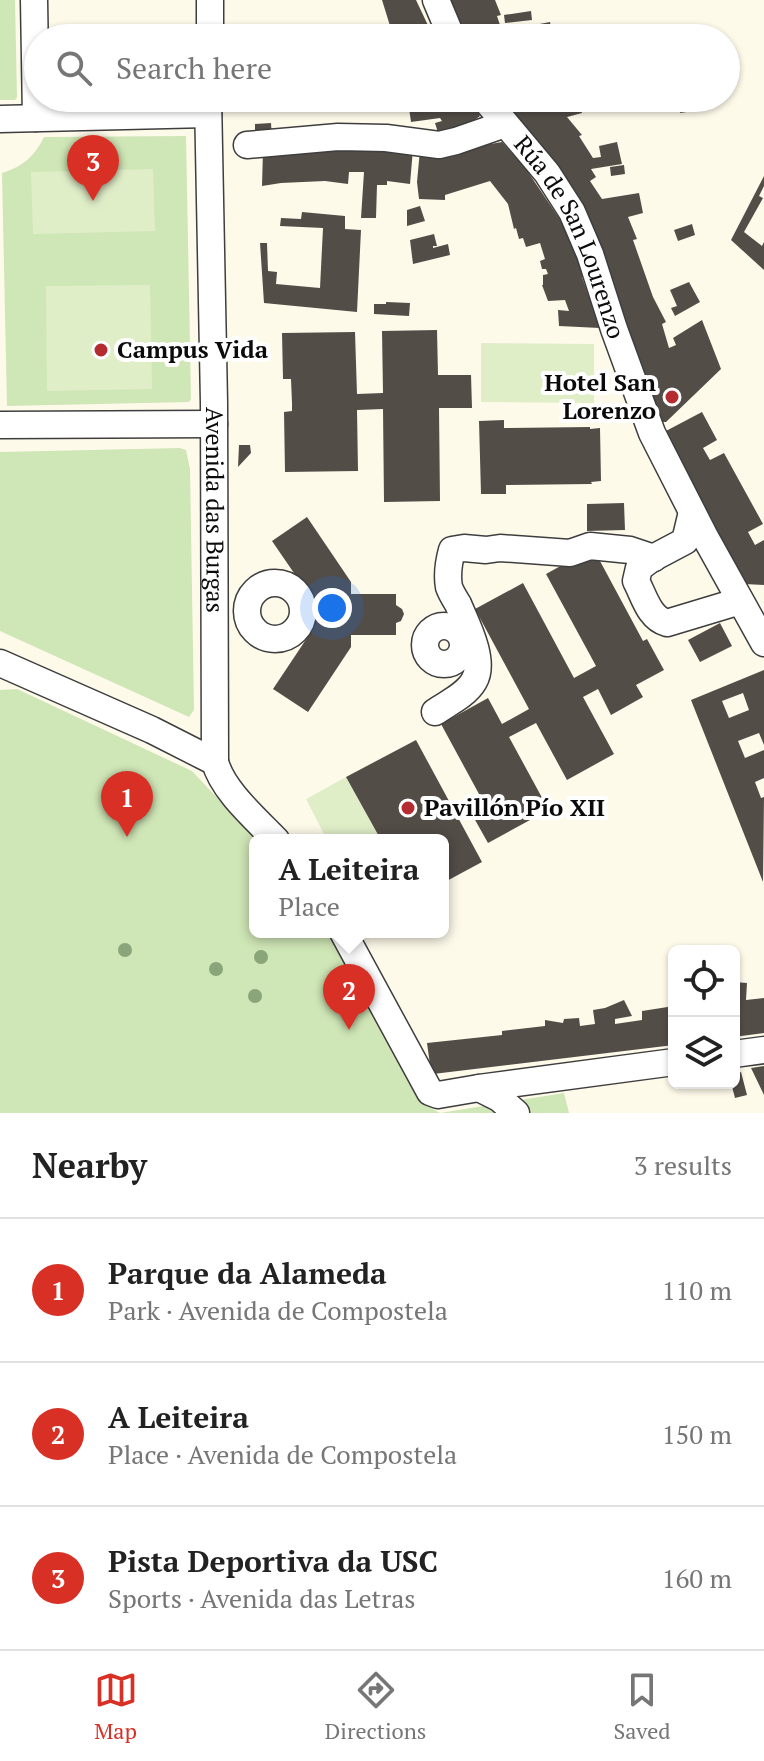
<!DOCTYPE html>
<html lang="en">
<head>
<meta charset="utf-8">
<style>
	:root { --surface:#fff; --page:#f2f2f2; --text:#222; --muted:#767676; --line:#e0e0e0; --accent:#d93025 }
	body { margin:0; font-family:"PT Serif",serif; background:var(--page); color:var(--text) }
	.controls { position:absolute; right:24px; bottom:24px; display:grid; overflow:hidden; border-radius:12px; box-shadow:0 2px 6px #0004 }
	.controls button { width:72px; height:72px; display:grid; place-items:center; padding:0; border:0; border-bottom:2px solid var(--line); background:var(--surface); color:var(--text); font:40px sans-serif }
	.you { position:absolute; left:332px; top:608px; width:28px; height:28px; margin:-20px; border:6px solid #fff; border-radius:50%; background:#1a73e8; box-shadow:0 0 0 12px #1a73e833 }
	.badge { display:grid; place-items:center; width:52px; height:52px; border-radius:50%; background:var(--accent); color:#fff; font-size:26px; font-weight:700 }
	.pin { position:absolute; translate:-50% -66px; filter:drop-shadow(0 2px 4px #0008) }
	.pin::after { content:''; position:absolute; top:42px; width:28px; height:24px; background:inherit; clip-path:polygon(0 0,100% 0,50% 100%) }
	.popup { position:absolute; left:249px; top:834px; width:200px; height:104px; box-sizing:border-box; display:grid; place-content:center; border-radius:12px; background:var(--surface); filter:drop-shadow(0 2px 6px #0005); font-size:26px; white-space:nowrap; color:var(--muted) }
	.popup b { font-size:30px; color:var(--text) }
	.popup::after { content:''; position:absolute; left:50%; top:100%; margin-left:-16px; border:16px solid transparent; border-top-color:var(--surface) }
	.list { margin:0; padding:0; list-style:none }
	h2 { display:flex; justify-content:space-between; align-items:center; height:104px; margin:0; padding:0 32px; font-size:34px }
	h2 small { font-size:26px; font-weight:400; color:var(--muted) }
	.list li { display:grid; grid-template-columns:52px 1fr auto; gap:24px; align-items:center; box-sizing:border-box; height:144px; padding:0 32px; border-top:2px solid var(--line) }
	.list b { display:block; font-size:30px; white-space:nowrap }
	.list p { margin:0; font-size:26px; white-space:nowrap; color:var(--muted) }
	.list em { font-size:26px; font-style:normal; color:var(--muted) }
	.icon { flex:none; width:44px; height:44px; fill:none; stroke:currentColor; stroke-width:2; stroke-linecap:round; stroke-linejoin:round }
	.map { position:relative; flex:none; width:764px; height:1113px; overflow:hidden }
	.search { position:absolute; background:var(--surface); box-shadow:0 2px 6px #0004; left:24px; right:24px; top:24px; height:88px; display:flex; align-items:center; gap:20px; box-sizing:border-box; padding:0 28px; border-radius:44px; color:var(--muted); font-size:30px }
	.sheet { height:536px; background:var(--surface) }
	nav { display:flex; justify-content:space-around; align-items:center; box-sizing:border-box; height:112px; border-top:2px solid var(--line); background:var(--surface); font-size:22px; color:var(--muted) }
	nav a { display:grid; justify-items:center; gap:4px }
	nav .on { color:var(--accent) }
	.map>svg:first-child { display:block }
</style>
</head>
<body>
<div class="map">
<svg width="764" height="1113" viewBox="0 0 764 1113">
	<rect width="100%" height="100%" fill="#fefaea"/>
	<!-- green -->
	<path fill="#cfe6b6" d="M0,0H15L17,97L15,100H0Z
		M186,136L191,399L189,402L7,406L2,173C22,167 35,156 44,137Z
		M180,448L186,450L190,469L194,710L189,717L0,631V452Z
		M17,689L192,771L257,840H255V932H333L431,1108L440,1113L564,1093L569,1113H0V690Z"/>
	<!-- pitch -->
	<path fill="#e0eec8" d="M153,169L155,231L33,234L31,172Z
		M150,285L152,389L47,391L46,286Z
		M481,343L594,344V403L481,402Z
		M346,777L381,840H327L306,799Z"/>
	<!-- building -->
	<path fill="#534d48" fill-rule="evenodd" d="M382,0H416L434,38H408L404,29H391Z
		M447,0H495L501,15L497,16L502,31L510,30L514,38H464Z
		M531,11L532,20L505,23L504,15Z
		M550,22L554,38H532L538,35L537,33L522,37L519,28Z
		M428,98H469L480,116L453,136L440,139L435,123L442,121L440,118L411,122L409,108L433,107Z
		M528,98H567L570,105L579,102L582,113L567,117L582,135L579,136L593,158L601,157L599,146L617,142L622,164L591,169L596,177L590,181L602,199L639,193L643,213L628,217L637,239L633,240L653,297L666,322L662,324L669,348L676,345L673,338L702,320L721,369L666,422H662L583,207L550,155L513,113Z
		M685,98H696L693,111L680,113Z
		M271,123L272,139L255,140V124Z
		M502,142L526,169L561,221L564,219L586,276L582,277L600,328L559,326L558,310L569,311L565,300L548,301L542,285H543V275L548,274L546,269H542L540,261L545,259L540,243L526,247L523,238L519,239L516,228L514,229L508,204L490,181L445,195V200L419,199L417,182L420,150L445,152Z
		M413,149L410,184L387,181V185H377L376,218H361L364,172H349L348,184L325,181L281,183L262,186L263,150Z
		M624,165L625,174L611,176L610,167Z
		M764,176V186L759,196L763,198L744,232L762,246L764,242V270L731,240Z
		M420,206L425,221L407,226V210Z
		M302,212L345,216V229L361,230L357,312L264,303L260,243H267L268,271L277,272L276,284L320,288L323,228L280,226L281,218L301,219Z
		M692,224L695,235L678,241L674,230Z
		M434,234L437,246H433V248L448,244L450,255L413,264L410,240Z
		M689,282L700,302L675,316L671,308L677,306L670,290Z
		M386,302L410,303L409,316L374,314V304H386Z
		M437,330L438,375H471L472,408H439L440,501L384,502L383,409L357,410L358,471L285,472L284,412L292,411V403L291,379H283L282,333L355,332L357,394L383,393L382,331Z
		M702,412L717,440L703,448L710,460L724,453L763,524L748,532L755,545L764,540V585L744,584L664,432Z
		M504,420V428L590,427V429L600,428L601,481L591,482L592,484L506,485V494H481L479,421Z
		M239,445H250L251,453L238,467Z
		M624,503L625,530L587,531V504Z
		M307,517L351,582V594H396V605L402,609L404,614L401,621L396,623V635H351V647L308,712L273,689L307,638V592L272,541Z
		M593,548L643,641L647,639L664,670L636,685L643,697L611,715L598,689L583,697L614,754L567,780L536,723L509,737L546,805L527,815L530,820L488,843L465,802L479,794L441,724L488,698L502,724L529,709L475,609L523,583L574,678L596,666L546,574Z
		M720,623L732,646L700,662L688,640Z
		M764,670V745L759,733L738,741L745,758L764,750V778L755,782L761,798L764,797L763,882L691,700ZM743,693L749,710L729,718L722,701Z
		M416,740L482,862L443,883V840H381L346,777Z
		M735,982L747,983L746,1000L764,998V1033L734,1037Z
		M624,1000L632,1016L615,1019V1024L642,1020V1011L674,1006V1045L433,1074L431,1072L427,1043L502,1035V1031L545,1026V1020L563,1023L564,1019L579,1018L580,1026L595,1024L593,1010L605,1008Z
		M764,1066V1095L751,1068Z
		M741,1072L747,1095L735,1098L731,1083H734V1074Z"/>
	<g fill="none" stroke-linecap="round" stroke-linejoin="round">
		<!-- minor casing -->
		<g stroke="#3e3e3e" stroke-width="29">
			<g id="minor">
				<path d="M34,0L36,118"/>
				<path d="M436,0L452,38"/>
				<path d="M210,38V0"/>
				<path id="s1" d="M208,98L214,403L215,762C223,791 255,818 276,840"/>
				<path id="s2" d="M484,98L547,173L572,212L590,254L614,329L652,433L704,535L764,643"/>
				<path d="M0,119L208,114"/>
				<path d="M247,145L338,137L386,138L439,145L456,141L505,124"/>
				<path d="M0,425L214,424"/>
				<path d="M692,512L685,541L651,559L639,568L636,581C644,596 649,618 667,623L740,601"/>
				<circle cx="275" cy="611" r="28"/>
				<circle cx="444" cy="645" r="19"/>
				<path d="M0,663L152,730L215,762"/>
				<path d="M435,712C448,703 466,695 474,681C486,661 466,623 458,604C455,599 451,593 449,587C447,576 449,561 452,550L464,548L486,550L500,548L570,553L590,546L630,550L654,558"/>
				<path d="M343,932L430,1092L438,1095L479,1088L674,1062"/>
				<path d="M734,1054L764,1050"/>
				<path d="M479,1088L499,1098L516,1113"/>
			</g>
		</g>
		<!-- minor -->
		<use href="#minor" stroke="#fff" stroke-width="26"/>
	</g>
	<!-- trees -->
	<g fill="#8aa57a">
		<circle cx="125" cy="950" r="7"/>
		<circle cx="261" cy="957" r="7"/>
		<circle cx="216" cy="969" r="7"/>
		<circle cx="255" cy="996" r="7"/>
	</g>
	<!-- markers -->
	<g fill="#b42b30" stroke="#fff" stroke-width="3">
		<circle cx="101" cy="350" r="8"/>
		<circle cx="672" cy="397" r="8"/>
		<circle cx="408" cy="808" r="8"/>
	</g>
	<g text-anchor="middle" stroke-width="8" stroke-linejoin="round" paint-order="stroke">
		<!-- street labels -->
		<g font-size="24" fill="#0b0b0b" stroke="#fff">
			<text dy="8" stroke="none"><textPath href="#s2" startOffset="166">Rúa de San Lourenzo</textPath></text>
			<text dy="8" stroke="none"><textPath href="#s1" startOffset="412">Avenida das Burgas</textPath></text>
		</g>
		<!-- poi labels -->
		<g font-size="24" font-weight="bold" fill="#0b0b0b" stroke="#fff" text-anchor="start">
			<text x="117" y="358">Campus Vida</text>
			<text x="656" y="391" text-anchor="end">Hotel San<tspan x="656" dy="28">Lorenzo</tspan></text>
			<text x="424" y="816">Pavillón Pío XII</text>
		</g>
	</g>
</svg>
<div class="controls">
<button><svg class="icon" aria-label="locate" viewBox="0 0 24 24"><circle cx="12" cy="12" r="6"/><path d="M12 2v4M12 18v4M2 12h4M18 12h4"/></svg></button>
<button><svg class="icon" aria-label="layers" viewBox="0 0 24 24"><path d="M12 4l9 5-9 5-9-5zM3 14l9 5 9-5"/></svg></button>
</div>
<div class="you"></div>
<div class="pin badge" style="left:127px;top:837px">1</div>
<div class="pin badge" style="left:349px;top:1030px">2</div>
<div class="popup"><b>A Leiteira</b>Place</div>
<div class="pin badge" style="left:93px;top:201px">3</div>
<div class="search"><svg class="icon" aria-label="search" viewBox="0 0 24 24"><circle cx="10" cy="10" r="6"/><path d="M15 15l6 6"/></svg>Search here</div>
</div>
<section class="sheet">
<h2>Nearby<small>3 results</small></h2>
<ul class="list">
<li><span class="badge">1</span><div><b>Parque da Alameda</b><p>Park · Avenida de Compostela</p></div><em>110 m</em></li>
<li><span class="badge">2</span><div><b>A Leiteira</b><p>Place · Avenida de Compostela</p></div><em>150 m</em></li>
<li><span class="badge">3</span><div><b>Pista Deportiva da USC</b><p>Sports · Avenida das Letras</p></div><em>160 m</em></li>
</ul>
</section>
<nav>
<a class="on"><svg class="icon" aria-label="map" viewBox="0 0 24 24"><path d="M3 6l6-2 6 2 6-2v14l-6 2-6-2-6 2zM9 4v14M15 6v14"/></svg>Map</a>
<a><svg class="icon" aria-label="directions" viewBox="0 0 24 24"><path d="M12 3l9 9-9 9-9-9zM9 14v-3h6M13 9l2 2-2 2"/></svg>Directions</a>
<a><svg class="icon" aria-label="saved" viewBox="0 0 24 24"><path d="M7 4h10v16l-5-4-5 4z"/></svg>Saved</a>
</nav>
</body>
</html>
